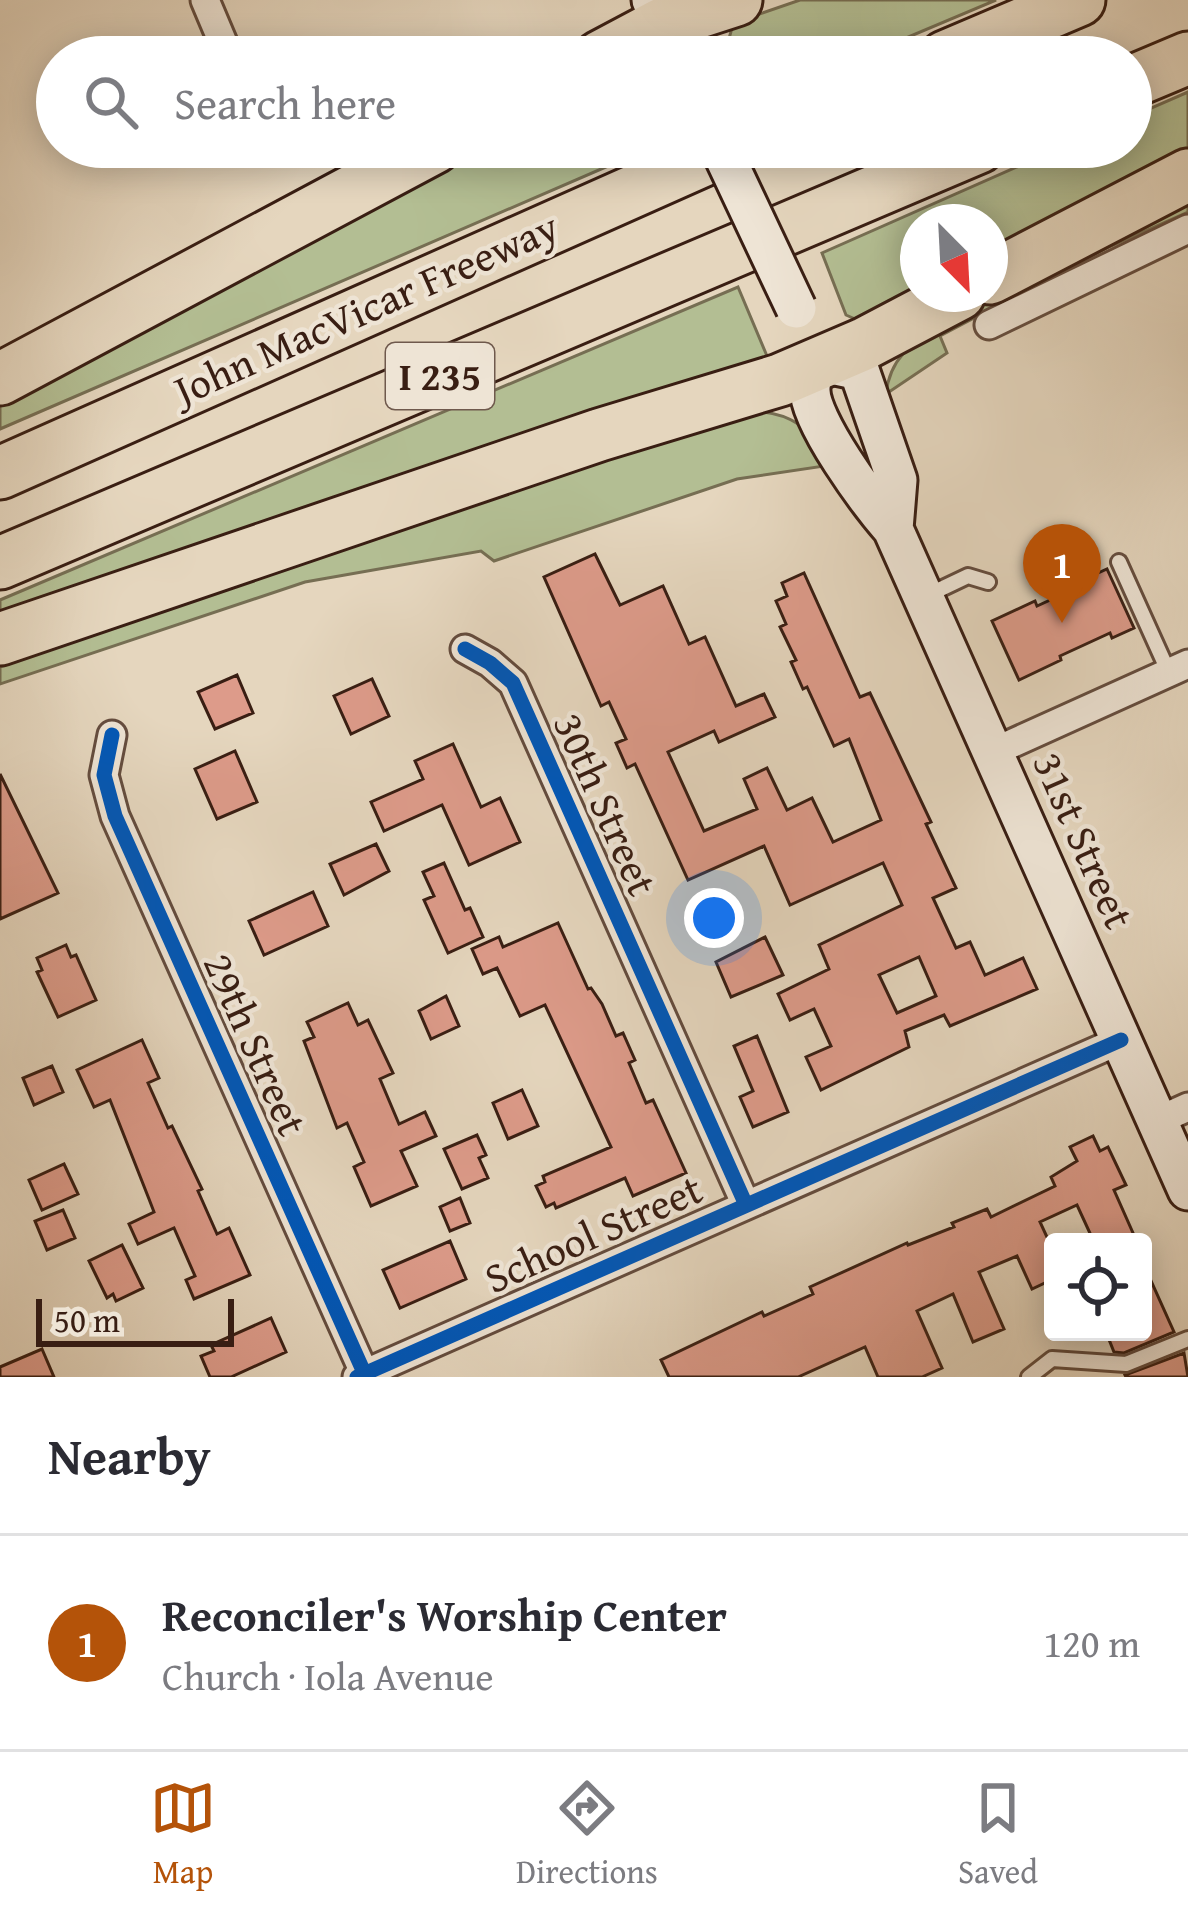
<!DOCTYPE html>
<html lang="en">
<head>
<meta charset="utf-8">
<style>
	:root { --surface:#fff; --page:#f2f2f3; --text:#2b2b33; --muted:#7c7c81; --line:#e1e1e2; --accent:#b45309 }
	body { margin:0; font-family:"Gentium Book Plus",serif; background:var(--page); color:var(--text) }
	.controls { position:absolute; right:36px; bottom:36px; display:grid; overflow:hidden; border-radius:12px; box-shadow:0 6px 30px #0003 }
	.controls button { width:108px; height:108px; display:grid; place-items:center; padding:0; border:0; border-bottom:3px solid var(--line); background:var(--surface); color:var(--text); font:60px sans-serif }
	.compass { position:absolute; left:900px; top:204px; width:108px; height:108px; border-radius:50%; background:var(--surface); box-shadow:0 6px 30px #0003; rotate:156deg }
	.scale { position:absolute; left:36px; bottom:30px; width:198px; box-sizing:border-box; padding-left:12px; border:6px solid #391e13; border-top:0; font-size:33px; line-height:42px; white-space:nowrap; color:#391e13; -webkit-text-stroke:9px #eee4d5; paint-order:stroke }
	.you { position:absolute; left:714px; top:918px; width:42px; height:42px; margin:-30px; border:9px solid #fff; border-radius:50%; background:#1a73e8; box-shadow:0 0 0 18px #1a73e833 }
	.badge { display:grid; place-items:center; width:78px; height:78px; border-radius:50%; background:var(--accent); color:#fff; font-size:39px; font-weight:700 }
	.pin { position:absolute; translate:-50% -99px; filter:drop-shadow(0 3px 6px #0008) }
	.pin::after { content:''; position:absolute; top:63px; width:42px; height:36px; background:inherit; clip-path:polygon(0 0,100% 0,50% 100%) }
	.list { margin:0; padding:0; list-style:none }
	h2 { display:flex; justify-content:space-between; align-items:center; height:156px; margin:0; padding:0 48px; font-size:51px }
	h2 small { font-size:39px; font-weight:400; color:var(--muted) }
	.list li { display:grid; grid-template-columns:78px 1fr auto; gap:36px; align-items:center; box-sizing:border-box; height:216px; padding:0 48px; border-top:3px solid var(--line) }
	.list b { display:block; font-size:45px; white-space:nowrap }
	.list p { margin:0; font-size:39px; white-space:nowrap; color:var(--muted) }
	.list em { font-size:39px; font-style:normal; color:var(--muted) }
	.icon { flex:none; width:66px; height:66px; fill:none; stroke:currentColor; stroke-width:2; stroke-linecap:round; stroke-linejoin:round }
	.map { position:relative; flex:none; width:1188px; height:1377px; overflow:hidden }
	.search { position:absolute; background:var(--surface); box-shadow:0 6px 30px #0003; left:36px; right:36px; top:36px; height:132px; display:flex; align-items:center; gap:30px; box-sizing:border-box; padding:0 42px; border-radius:66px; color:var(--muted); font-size:45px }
	.sheet { height:372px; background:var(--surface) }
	nav { display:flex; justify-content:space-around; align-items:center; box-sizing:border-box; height:168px; border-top:3px solid var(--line); background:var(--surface); font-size:33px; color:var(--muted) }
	nav a { display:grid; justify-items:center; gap:6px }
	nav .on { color:var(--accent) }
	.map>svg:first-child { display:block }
</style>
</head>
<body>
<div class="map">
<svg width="1188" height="1377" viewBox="0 0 1188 1377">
	<rect width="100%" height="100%" fill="#e5d6be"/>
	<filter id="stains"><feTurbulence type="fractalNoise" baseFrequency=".00167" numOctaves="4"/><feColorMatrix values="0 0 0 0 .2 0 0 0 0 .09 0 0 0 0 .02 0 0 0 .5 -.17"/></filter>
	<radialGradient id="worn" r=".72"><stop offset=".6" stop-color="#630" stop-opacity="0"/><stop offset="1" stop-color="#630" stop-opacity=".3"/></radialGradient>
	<!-- green -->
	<path fill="#b3be93" stroke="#766e53" stroke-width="3" d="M800,0H996L861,57H735L728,42L732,28L751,17Z
		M1188,92V162L990,263V222H918V294L862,322L846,315L822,253L1062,147H1131V117Z
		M468,147H652L0,429V397Z
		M1188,199V212L1107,248L940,336L947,353L886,394C890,358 910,345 939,327Z
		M738,287L767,356L740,370L0,624V600Z
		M746,411C792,410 811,430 838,464L737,479L494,561L481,551L305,582L0,684V667L79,638Z"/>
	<!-- building -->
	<path fill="#dd9b8a" stroke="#391e13" stroke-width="3" fill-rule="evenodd" d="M595,554L620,605L663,586L689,644L705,637L736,706L764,694L775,717L719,742L714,731L668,752L704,831L757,809L744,779L767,768L787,810L812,798L833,842L881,820L849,739L834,746L807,687L803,689L791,662L796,660L780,627L786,624L776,601L787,596L782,583L804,573L860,697L870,693L931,822L926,824L956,888L933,898L956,948L970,942L985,975L1023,958L1037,989L950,1026L944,1015L905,1031L909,1047L821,1090L806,1057L831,1046L814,1009L790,1020L778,994L829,969L819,945L902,905L883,863L790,905L764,846L688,880L635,764L627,768L616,743L626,739L609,702L601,706L544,577ZM919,957L936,996L897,1013L879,975Z
		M1107,569L1134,628L1112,638L1110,633L1060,656L1061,660L1019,680L992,621L1035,601L1037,606L1087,583L1085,579Z
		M237,675L253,713L215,729L198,692Z
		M372,679L389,716L351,734L334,696Z
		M453,744L481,807L500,798L520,842L469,865L442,805L384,831L371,802L423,779L415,761Z
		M235,751L257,802L217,819L195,769Z
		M0,774L58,893L0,919Z
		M376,844L389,871L344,895L330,864Z
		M444,863L465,910L470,908L483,937L448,953L424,900L434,896L423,872Z
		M313,892L328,926L264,955L249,921Z
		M558,923L588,989L591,988L602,1004L616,1036L623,1033L635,1060L629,1063L646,1103L653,1100L686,1173L633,1196L625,1178L556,1208L554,1203L546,1207L536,1186L545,1182L543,1176L611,1147L545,1005L520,1016L497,968L483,974L472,949L499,937L503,947Z
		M765,937L783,975L731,997L716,962Z
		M66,945L71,957L76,955L96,1000L58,1017L37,972L42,970L37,958Z
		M446,996L459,1026L431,1039L419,1011Z
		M348,1003L358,1025L368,1020L393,1073L380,1079L399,1124L425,1112L436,1136L401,1151L417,1186L371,1206L354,1167L364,1162L347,1123L337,1128L304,1041L314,1037L307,1022Z
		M757,1036L788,1112L753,1127L740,1097L753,1091L734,1046Z
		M142,1040L159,1078L148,1083L168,1128L172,1126L202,1189L198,1191L217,1234L229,1228L250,1275L194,1299L186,1280L195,1276L174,1228L138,1244L129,1224L154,1212L149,1199L110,1100L94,1107L77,1070Z
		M52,1066L63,1092L34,1105L23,1078Z
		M522,1090L538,1126L508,1139L493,1103Z
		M477,1135L486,1155L479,1158L488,1178L462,1189L444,1149Z
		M1093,1136L1100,1151L1108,1147L1126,1185L1114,1190L1137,1242H1094L1077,1205L1040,1222L1053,1250V1279L1032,1289L1017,1256L979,1272L1004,1329L973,1342L953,1294L917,1311L942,1368L922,1377H878L865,1347L798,1377H669L661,1360L762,1312L764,1316L813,1294L810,1287L907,1243L908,1245L954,1227L952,1223L987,1209L991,1217L1055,1186L1051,1177L1077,1161L1070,1147Z
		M64,1164L78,1194L42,1210L29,1180Z
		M460,1198L470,1223L450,1231L440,1207Z
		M63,1210L75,1238L47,1250L35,1221Z
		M450,1241L466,1279L400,1308L383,1270Z
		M122,1245L143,1288L116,1301L113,1294L107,1298L89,1261Z
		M1143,1263L1174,1332L1124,1353L1114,1352L1106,1332H1143Z
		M271,1318L286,1352L231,1377H210L201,1356L214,1351L211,1345Z
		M42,1349L54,1377H0V1367Z
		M1184,1353L1188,1377H1126L1125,1375Z"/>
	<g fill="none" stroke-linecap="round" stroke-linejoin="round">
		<!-- service casing -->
		<g stroke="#644c3e" stroke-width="20">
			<path id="service" d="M1119,562L1169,673
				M926,596L968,576L988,582
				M1029,1377L1052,1359L1126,1364L1188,1339"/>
		</g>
		<!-- minor casing -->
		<g stroke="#644c3e" stroke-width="33">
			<path id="minor" d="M205,0L229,57
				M989,325L1188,229
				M465,649L490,663L513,683L746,1205
				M112,735L104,775L115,816L366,1377
				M993,752L1188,664
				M1157,1121L1188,1107
				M357,1377L1121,1040"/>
		</g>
		<!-- secondary casing -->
		<g stroke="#391e13" stroke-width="45">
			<path id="secondary" d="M652,0L678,57
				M822,362C816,370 810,377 810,388C808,420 871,504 893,529L1188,1190
				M822,362L859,370L897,480L893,529"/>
		</g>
		<!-- motorway casing -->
		<g stroke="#391e13" stroke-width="57">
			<path id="motorway" d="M600,57L662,24L736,0
				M945,57L1079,0
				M1131,82L1188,58
				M990,278L1188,175
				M0,379L435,147
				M0,473L733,147
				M0,563L979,147
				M0,639L599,435L780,380L864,344L959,294"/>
		</g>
		<!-- service -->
		<use href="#service" stroke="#eee4d5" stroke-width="14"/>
		<!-- minor -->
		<use href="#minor" stroke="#eee4d5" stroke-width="27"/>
		<!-- secondary -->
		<use href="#secondary" stroke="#eee4d5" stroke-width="39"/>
		<!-- motorway -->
		<use href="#motorway" stroke="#e5d6be" stroke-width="51"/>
		<!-- secondary-bridge casing -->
		<g stroke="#391e13" stroke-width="45" stroke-linecap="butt">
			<path id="secondary-bridge" d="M720,147L796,308"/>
		</g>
		<!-- secondary-bridge -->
		<use href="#secondary-bridge" stroke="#eee4d5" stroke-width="39"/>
		<!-- cycleway casing -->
		<g stroke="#eee4d5" stroke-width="22">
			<path id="cycleway" d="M465,649L490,663L513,683L746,1205
				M112,735L104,775L115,816L366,1377
				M357,1377L1121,1040"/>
		</g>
		<!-- cycleway -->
		<use href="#cycleway" stroke="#0057b8" stroke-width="15"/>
	</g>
	<g text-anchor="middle" stroke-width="9" stroke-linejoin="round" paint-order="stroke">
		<!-- shield labels -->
		<rect fill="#eee4d5" stroke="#6f594d" stroke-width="3" x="386" y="343" width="108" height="66" rx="9"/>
		<g font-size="39" font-weight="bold" fill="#391e13">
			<text x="440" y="390">I 235</text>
		</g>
		<!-- street labels -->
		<g font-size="42" fill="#391e13" stroke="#eee4d5">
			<text transform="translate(366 308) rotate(-24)" y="15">John MacVicar Freeway</text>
			<text transform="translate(606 804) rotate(66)" y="15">30th Street</text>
			<text transform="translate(1084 840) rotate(66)" y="15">31st Street</text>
			<text transform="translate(256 1044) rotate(66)" y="15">29th Street</text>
			<text transform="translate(593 1233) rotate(-24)" y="15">School Street</text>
		</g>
	</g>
	<rect width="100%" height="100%" filter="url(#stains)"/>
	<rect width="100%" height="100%" fill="url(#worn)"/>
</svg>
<div class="controls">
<button><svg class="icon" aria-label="locate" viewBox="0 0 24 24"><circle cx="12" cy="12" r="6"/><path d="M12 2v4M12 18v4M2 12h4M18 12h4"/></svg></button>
</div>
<svg class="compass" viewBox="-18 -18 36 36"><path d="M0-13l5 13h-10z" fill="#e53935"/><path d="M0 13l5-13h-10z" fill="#7c7c81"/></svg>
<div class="scale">50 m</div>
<div class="you"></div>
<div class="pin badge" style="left:1062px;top:623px">1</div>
<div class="search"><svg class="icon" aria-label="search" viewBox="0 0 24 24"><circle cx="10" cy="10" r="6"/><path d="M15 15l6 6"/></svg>Search here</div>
</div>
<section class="sheet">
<h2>Nearby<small></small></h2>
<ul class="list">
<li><span class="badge">1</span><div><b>Reconciler's Worship Center</b><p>Church · Iola Avenue</p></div><em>120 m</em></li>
</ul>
</section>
<nav>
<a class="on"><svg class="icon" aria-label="map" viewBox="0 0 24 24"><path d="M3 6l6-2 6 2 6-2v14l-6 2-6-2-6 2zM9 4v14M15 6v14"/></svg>Map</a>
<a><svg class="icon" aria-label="directions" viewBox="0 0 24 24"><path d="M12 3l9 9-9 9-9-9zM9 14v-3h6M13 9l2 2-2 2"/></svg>Directions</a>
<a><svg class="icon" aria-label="saved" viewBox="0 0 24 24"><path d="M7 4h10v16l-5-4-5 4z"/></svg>Saved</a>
</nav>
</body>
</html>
